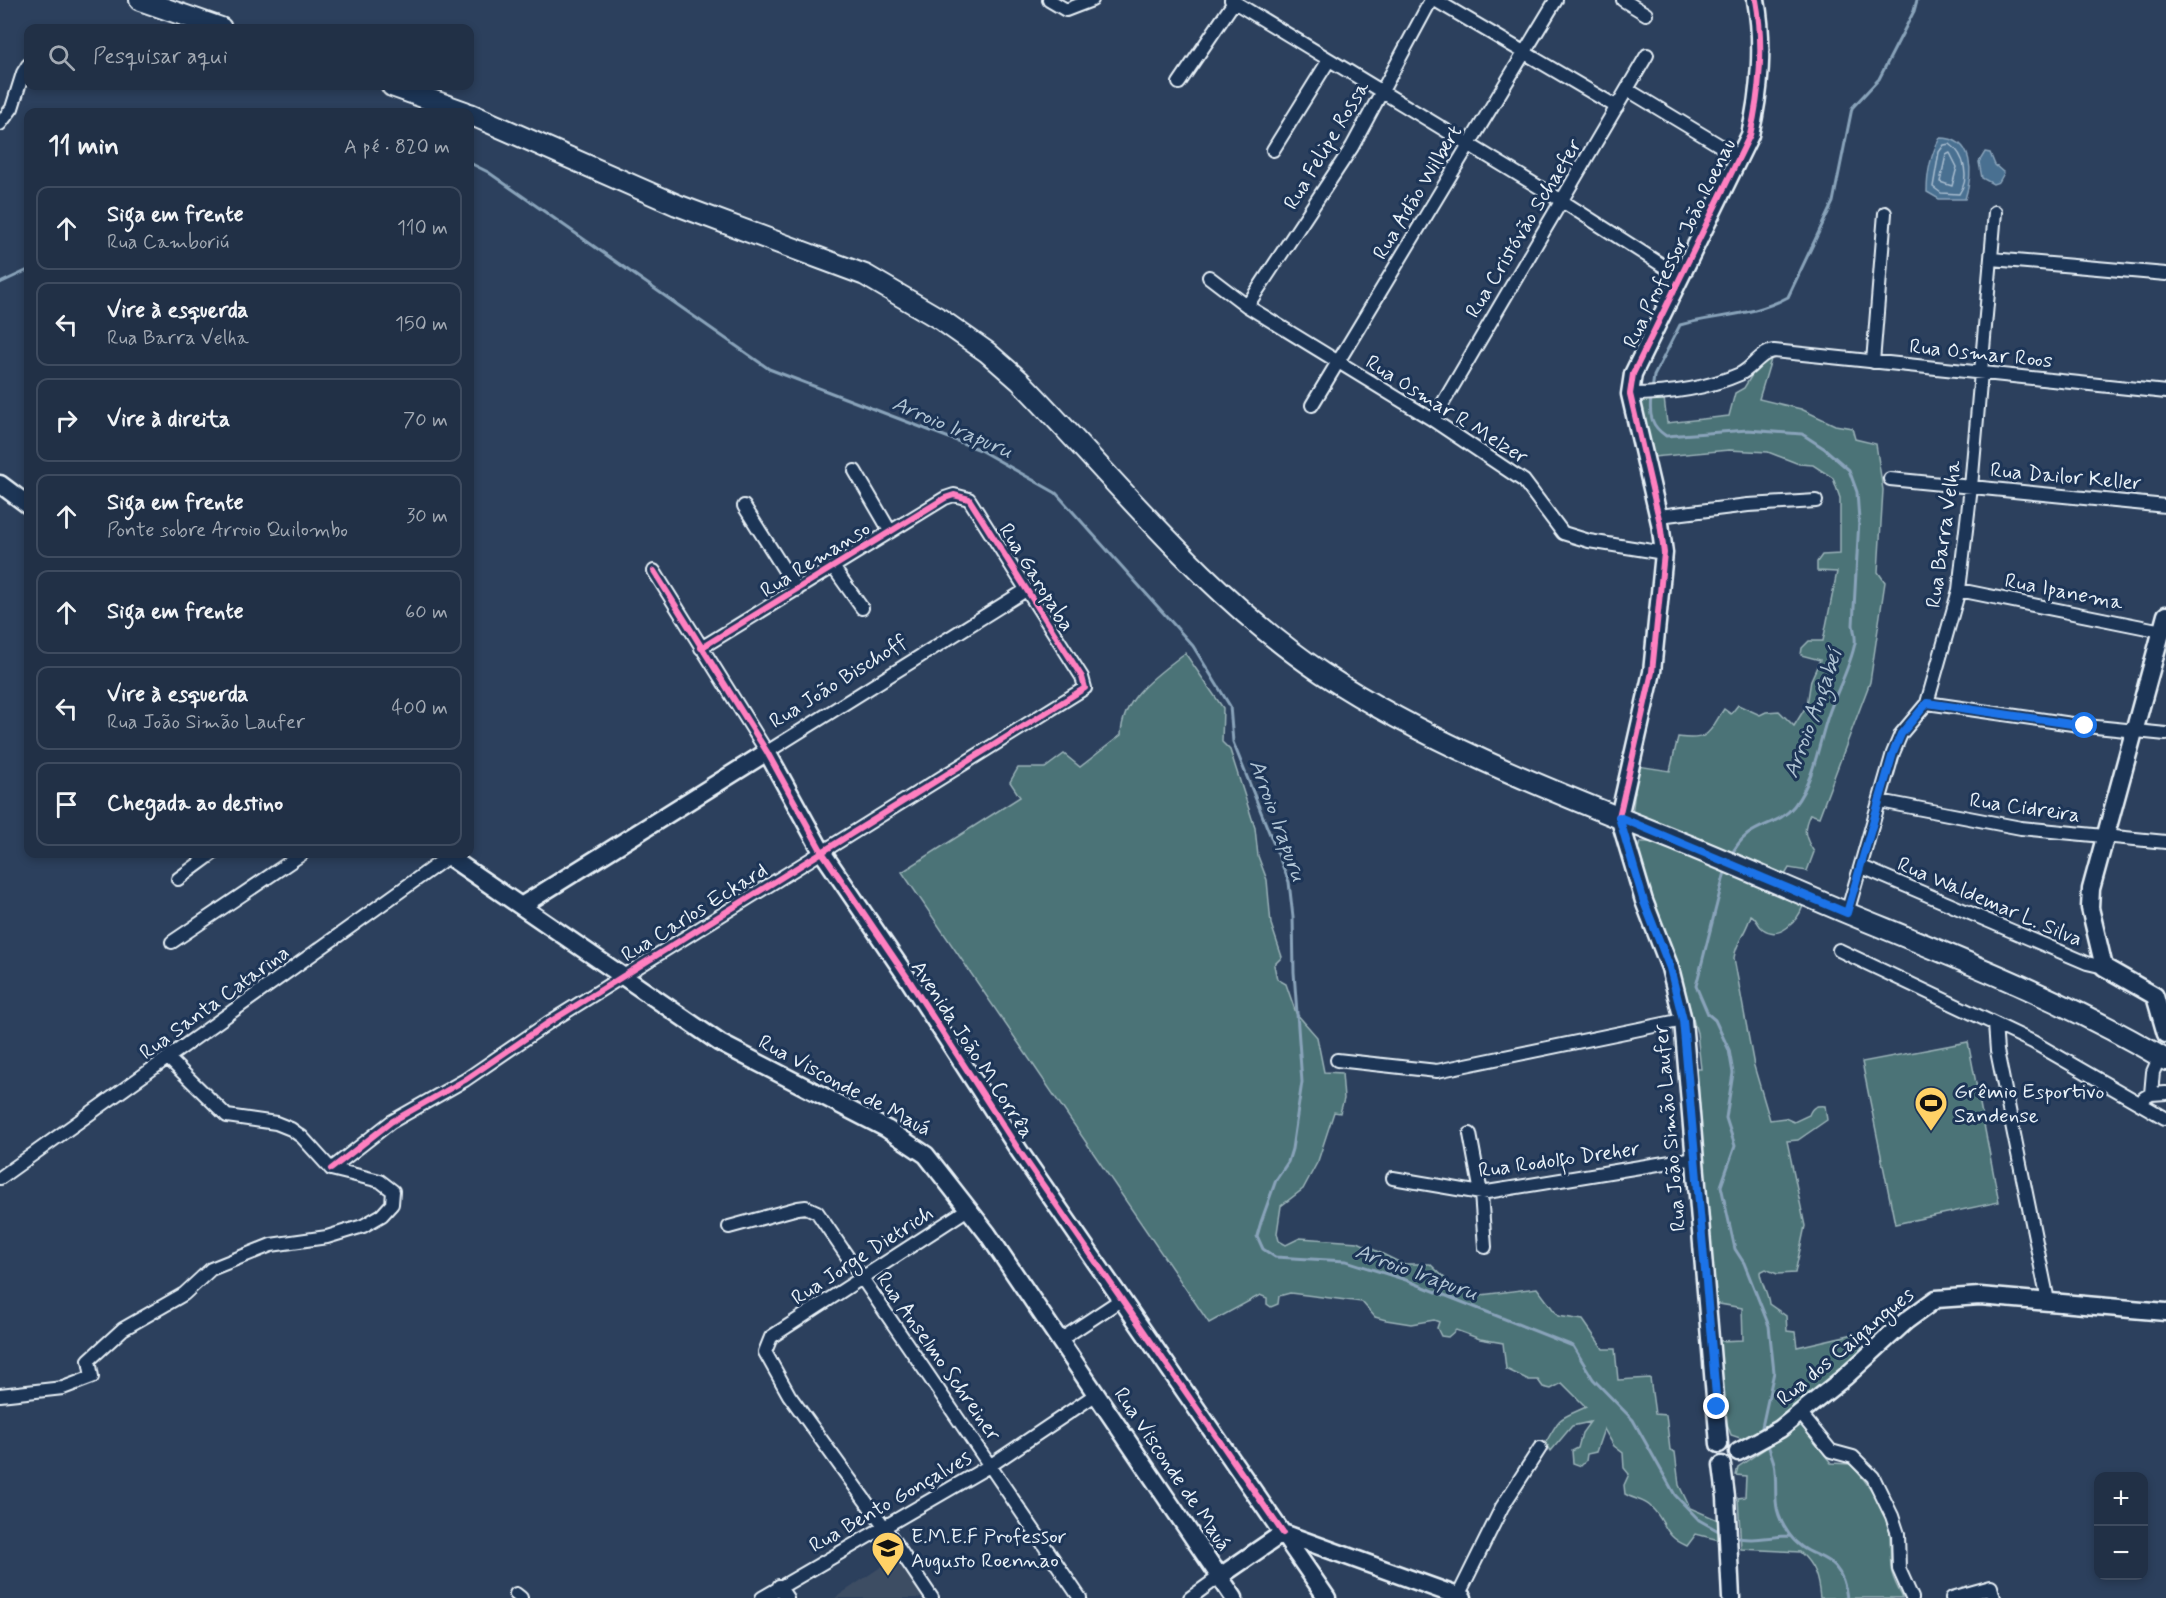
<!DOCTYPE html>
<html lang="pt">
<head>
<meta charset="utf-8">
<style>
	:root { --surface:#213046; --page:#2d3c51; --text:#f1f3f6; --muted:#a2a9b3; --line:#3e4b5f }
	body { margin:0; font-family:Mynerve,sans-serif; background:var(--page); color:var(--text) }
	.controls { position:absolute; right:18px; bottom:18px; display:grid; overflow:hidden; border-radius:12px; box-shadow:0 3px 9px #0003 }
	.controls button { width:54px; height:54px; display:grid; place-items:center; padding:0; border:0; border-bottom:2px solid var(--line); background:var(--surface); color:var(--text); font:30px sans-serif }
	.stop { position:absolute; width:18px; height:18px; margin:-14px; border:4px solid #1a73e8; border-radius:50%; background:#fff }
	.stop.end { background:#1a73e8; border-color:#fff; box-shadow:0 2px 6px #0008 }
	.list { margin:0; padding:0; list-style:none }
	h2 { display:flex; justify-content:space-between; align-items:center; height:78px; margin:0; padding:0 24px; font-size:26px }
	h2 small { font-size:20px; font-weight:400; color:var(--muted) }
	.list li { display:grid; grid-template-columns:39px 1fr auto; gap:18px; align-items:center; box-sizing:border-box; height:84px; margin:0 12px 12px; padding:0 12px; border:2px solid var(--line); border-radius:12px }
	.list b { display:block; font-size:22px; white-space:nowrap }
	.list p { margin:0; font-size:20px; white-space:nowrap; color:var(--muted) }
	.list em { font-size:20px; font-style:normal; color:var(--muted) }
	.icon { flex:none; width:33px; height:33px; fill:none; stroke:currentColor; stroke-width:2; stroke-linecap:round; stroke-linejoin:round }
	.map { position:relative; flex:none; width:2166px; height:1598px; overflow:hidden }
	.search { position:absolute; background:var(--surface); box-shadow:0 3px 9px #0003; left:24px; top:24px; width:450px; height:66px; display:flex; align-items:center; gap:15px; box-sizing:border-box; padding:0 21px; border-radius:12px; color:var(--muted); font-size:22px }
	.panel { position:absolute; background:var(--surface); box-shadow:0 3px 9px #0003; left:24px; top:108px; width:450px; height:750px; border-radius:12px }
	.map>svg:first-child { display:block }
</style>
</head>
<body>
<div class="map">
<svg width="2166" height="1598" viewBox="0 0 2166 1598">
	<rect width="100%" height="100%" fill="#2c405d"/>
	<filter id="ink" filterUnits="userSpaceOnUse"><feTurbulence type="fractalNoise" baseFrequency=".0167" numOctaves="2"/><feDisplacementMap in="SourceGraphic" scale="12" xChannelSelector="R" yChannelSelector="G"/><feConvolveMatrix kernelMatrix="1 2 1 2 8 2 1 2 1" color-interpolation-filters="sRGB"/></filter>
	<g filter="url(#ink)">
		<!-- built -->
		<path fill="#3e4d64" d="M897,1556L926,1598H835Z"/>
		<!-- green -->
		<path fill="#4c7377" stroke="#9ab2b8" stroke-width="1.5" d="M1772,356L1759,399L1801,409L1835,425L1852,428L1855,439L1876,444L1883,490L1878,572L1885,582L1870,682L1819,817L1810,814C1802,830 1805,838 1814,852L1807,871L1789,868L1782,880L1632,815L1638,766L1670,771L1678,737C1710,741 1707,734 1724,709L1731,714L1738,705L1760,715L1766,712L1779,711L1794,726L1807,705L1811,680L1820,660L1801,655L1802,648L1809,641H1823L1837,572L1817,571V562L1822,555L1840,554V498L1833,478L1813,465L1799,464L1768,452L1729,450L1653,457L1636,397L1664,398L1667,423L1729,416L1735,393L1744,388L1758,365Z
			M1185,653L1223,708L1222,742L1230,750L1255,828L1258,856L1267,880L1271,924L1282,957L1274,965L1277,979L1286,984L1296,1013L1317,1037L1324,1072L1342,1073L1344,1099L1340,1113L1334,1112L1318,1161L1303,1189L1281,1206L1277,1233L1279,1241L1286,1245L1300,1238L1358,1242L1403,1264H1430L1453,1286L1481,1295L1537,1288L1558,1316L1583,1320L1603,1349H1615L1618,1380L1650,1378L1655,1414L1666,1415L1670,1450L1675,1452L1679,1485L1690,1508L1718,1520L1719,1540L1696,1534L1687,1546C1663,1536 1667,1522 1651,1507C1645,1500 1633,1499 1625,1494L1624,1485L1629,1474L1624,1468L1623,1453L1614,1446L1604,1429L1596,1452L1587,1454L1586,1461L1581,1466L1573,1463L1572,1451L1578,1448L1582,1433L1590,1422L1572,1426L1551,1451L1546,1442C1562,1414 1558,1420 1586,1407L1562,1383L1551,1389L1543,1387L1538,1380H1529L1506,1369L1503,1343L1480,1339L1456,1330L1448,1337L1441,1336L1437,1328L1439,1322L1434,1320L1411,1324L1386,1320L1375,1317L1362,1302L1290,1293L1279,1296L1278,1304L1271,1307L1267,1304V1298L1260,1295L1209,1323L902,872L1020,797L1010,782L1018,768H1045L1064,754L1080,767L1121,735C1122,697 1157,675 1185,653Z
			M1640,842H1656L1803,906C1798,920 1780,941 1763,929C1757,925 1757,918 1751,915C1747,931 1736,942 1734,958L1754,1066L1770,1120L1785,1118L1794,1122L1809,1115C1812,1107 1816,1105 1825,1106L1827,1120L1798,1140L1787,1141L1805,1226L1795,1273L1777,1274L1766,1269L1760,1272C1760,1281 1768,1292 1769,1304L1786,1316L1787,1331L1795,1332L1797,1347L1858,1333L1863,1352L1785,1416L1746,1440L1731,1435L1726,1421L1719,1341L1743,1340L1742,1308L1714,1303L1693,1069H1701L1697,1033L1678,968L1661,930L1637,853Z
			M1968,1042L1999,1202L1895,1224L1862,1062Z
			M1801,1424L1831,1463L1850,1464C1867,1481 1888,1510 1890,1536C1892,1567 1886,1567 1903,1598H1820C1818,1578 1815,1566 1800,1552L1741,1549L1738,1498L1745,1497L1746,1476L1736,1475L1738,1467Z"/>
		<!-- water -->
		<path fill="#496f91" stroke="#89a3ba" stroke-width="1.5" d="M1940,138C1975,138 1973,174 1965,199H1939L1927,192C1927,173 1931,154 1940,138Z
			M1985,152L1990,153L1995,165L2004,173L1999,182L1993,184L1982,178L1979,162Z"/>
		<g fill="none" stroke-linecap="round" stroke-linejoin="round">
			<!-- shore -->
			<path stroke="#a8bdcf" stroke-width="1.5" d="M1950,144C1965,155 1970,179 1959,194L1941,193L1933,187L1939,152L1944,145Z
				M1950,153L1957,167L1952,186L1940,182L1946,155Z"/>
			<!-- stream -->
			<path stroke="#89a3ba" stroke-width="3" d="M470,163L488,172L769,369L978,449L1056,493L1193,646L1230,706L1233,742L1289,882L1293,917L1294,972L1302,1082L1292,1149L1288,1162L1276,1180L1261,1222L1257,1236L1263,1249L1275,1257L1346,1261L1406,1280L1573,1346L1593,1379L1633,1420L1675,1495L1699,1520L1722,1533
				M0,283L28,270
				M1652,391L1654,376L1680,325C1716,315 1754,316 1788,297L1833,202L1852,108L1879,79L1914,11L1917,0
				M1651,398C1649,415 1651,426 1666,436L1748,430L1802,434L1825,449L1849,470L1857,492L1859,520L1853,625C1854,631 1856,638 1855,643C1850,668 1836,692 1828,716C1818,746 1814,780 1794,806C1775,830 1748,820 1731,856
				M1726,868L1696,986L1708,1014L1715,1020L1729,1050L1733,1073L1726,1118L1735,1146L1721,1186L1735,1249L1744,1263L1769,1326L1774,1372L1762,1427L1764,1432
				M1767,1441C1769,1449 1772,1456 1774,1463C1779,1493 1769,1506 1789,1534C1809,1564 1841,1547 1847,1598
				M1734,1537C1754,1542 1770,1536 1790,1536"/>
			<!-- street casing -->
			<g stroke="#e8f1f8" stroke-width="16">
				<path id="street" d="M1049,0L1066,10L1092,0
					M1231,0L1562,201L1679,276
					M1435,0L1617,107
					M1623,0L1646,14
					M1179,83L1234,2
					M1628,90L1739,157
					M0,124L12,108L23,73L28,65
					M1273,150L1329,60
					M1992,259L2166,274
					M1209,277L1247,306L1433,420L1524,481L1563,533L1589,541L1664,553
					M1247,306L1352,147L1431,0
					M1873,362L1885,213
					M1630,394C1667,394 1706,389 1740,374C1753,368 1759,353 1774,351L2166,392
					M1312,405L1556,0
					M1433,420L1647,55
					M855,471L890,531
					M1890,479L2166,506
					M744,506L797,590
					M1659,516L1748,505L1816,501
					M833,567L862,608
					M654,571L767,752L1026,590
					M1959,590L2162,631
					M1927,703L2086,726L2166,734
					M1880,801L2021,828L2166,842
					M1862,867L2087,963L2104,967
					M178,879L212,854
					M1847,913L1893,753L1901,734L1927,703L1959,590L1971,487L1995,212
					M172,942L302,854
					M1839,950L2033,1042L2165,1118
					M1995,1024L1997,1051L2048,1301
					M169,1059L227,1116L276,1123L291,1129L302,1137L331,1169
					M1337,1060L1437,1071L1683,1020
					M2151,1094L2153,1072L2160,1056
					M2144,1098L2151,1094L2166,1093
					M1470,1134L1481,1193L1485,1247
					M331,1169L391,1122L465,1080L548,1023L1085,688L1082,677L969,499L954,495L945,498L701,648
					M0,1178L449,856
					M1393,1178L1481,1193L1695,1158
					M729,1227L798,1208L806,1207L817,1212L1080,1598
					M1060,1340L1122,1299
					M0,1395L63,1388L92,1377L89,1360L123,1329L184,1294L211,1269L271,1245L327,1237L363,1226L382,1215L392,1204L393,1191L380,1181L331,1169
					M1800,1413L1831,1451L1853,1457L1873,1477L1892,1516L1898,1534L1899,1569L1912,1598
					M779,1586L787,1598
					M516,1594L521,1598
					M1458,1596L1502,1507L1540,1448
					M762,1598L991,1465L1095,1395
					M932,1598L885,1528L789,1395L765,1352L771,1337L968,1209
					M1190,1598L1219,1577
					M1952,1598L1991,1587L1994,1598"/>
			</g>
			<!-- secondary casing -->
			<g stroke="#e8f1f8" stroke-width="21">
				<path id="secondary" d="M0,484L28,505
					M2166,615L2091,889L2090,908L2104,967L2155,996L2166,1034
					M445,854L720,1043L887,1129L926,1155L987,1233L1234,1598
					M521,906L767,752L822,852L907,977L1020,1152L1327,1598
					M1719,1444L1683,1020L1670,968L1644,901L1619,817L1652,672L1664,553L1660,523L1630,394L1633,374L1750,135C1760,93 1764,43 1756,0
					M1738,1452L1780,1429L1845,1377L1906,1321L1936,1299L1980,1296L2166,1312
					M1722,1465L1726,1497L1731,1598
					M1283,1533L1463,1598
					M1219,1577L1283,1533"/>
			</g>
			<!-- primary casing -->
			<g stroke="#e8f1f8" stroke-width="24">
				<path id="primary" d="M140,0L221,28
					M392,86L465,112
					M470,114L677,205L865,275L940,319L987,352L1020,381C1117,481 1206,595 1322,673C1424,740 1539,786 1652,831C1719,857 1785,887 1852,915C1959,959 2067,1001 2166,1060"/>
			</g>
			<!-- street -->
			<use href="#street" stroke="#1d3557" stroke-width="12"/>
			<!-- secondary -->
			<use href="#secondary" stroke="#1d3557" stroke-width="16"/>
			<!-- primary -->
			<use href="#primary" stroke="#1d3557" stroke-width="20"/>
			<!-- cycleway casing -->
			<g stroke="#1d3557" stroke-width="10">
				<path id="cycleway" d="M654,571L767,752L822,852L907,977L1020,1152L1283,1533
					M1619,817L1652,672L1664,553L1660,523L1630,394L1633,374L1750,135C1760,93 1764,43 1756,0
					M331,1169L391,1122L465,1080L548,1023L1085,688L1082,677L969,499L954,495L945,498L701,648"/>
			</g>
			<!-- cycleway -->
			<use href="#cycleway" stroke="#ff80c0" stroke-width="6"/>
		</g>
	</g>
	<g fill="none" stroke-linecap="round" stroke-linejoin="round" filter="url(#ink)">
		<!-- route -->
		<path stroke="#1a73e8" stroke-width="8" d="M1717,1407L1683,1020L1670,968L1644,902L1619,817L1847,913L1893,753L1901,734L1927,703L2085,726"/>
	</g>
	<!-- icons -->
	<defs>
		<g id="stadium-pin" transform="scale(1.725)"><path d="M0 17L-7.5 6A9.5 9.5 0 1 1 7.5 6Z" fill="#ffd166" stroke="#1d3557"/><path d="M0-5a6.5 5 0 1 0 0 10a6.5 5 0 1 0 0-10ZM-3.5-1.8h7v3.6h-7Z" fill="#111"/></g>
		<g id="school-pin" transform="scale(1.725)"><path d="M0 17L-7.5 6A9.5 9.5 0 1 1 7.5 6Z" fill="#ffd166" stroke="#1d3557"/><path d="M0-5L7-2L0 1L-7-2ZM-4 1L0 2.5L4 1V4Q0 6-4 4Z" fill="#111"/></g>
	</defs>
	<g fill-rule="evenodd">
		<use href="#stadium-pin" x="1931" y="1103"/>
		<use href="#school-pin" x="888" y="1548"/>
	</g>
	<g text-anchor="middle" stroke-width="6" stroke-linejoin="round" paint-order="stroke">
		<!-- street labels -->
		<g font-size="21" fill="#e8f1f8" stroke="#1d3557">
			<text transform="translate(1326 145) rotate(-59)" y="7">Rua Felipe Rossa</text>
			<text transform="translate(1417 192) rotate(-59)" y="7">Rua Adão Wilbert</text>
			<text transform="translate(1523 228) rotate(-59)" y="7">Rua Cristóvão Schaefer</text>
			<text transform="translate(1679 243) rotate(-64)" y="7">Rua Professor João Roenau</text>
			<text transform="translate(1981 353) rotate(6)" y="7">Rua Osmar Roos</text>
			<text transform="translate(1447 409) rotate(32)" y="7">Rua Osmar R Melzer</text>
			<text transform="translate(2066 476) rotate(5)" y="7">Rua Dailor Keller</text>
			<text transform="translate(1943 534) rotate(-82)" y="7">Rua Barra Velha</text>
			<text transform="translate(815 559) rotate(-32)" y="7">Rua Remanso</text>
			<text transform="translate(1037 577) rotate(58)" y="7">Rua Garopaba</text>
			<text transform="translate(2064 591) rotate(11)" y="7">Rua Ipanema</text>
			<text transform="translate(838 681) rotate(-32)" y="7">Rua João Bischoff</text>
			<text transform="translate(2025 807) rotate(8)" y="7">Rua Cidreira</text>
			<text transform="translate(1990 901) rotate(23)" y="7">Rua Waldemar L. Silva</text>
			<text transform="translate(694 912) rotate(-32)" y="7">Rua Carlos Eckard</text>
			<text transform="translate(214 1002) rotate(-36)" y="7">Rua Santa Catarina</text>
			<text transform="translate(973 1049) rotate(57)" y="7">Avenida João M Corrêa</text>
			<text transform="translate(845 1085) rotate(28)" y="7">Rua Visconde de Mauá</text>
			<text transform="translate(1669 1128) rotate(-95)" y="7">Rua João Simão Laufer</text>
			<text transform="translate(1559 1159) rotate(-8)" y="7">Rua Rodolfo Dreher</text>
			<text transform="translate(862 1255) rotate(-33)" y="7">Rua Jorge Dietrich</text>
			<text transform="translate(1845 1346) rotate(-40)" y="7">Rua dos Caigangues</text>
			<text transform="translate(939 1356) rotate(55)" y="7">Rua Anselmo Schreiner</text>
			<text transform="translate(1173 1469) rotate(56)" y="7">Rua Visconde de Mauá</text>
			<text transform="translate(890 1501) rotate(-30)" y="7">Rua Bento Gonçalves</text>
		</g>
		<!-- poi labels -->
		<g font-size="21" fill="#e8f1f8" stroke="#1d3557" text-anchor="start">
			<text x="1954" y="1098">Grêmio Esportivo<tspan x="1954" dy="24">Sandense</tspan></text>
			<text x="911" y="1543">E.M.E.F Professor<tspan x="911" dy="24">Augusto Roennao</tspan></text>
		</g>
		<!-- water labels -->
		<g font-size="22" font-style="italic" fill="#b0c4d4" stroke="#1d3557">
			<text transform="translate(953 426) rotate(23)" y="8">Arroio Irapuru</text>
			<text transform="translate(1812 713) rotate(-70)" y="8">Arroio Angabeí</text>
			<text transform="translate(1279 820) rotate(70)" y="8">Arroio Irapuru</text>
			<text transform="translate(1417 1271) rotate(20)" y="8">Arroio Irapuru</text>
		</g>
	</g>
</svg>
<div class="controls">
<button>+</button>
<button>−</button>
</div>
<div class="stop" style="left:2085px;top:726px"></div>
<div class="stop end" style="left:1717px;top:1407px"></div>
<div class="search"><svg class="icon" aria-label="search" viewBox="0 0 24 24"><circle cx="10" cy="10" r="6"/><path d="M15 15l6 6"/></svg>Pesquisar aqui</div>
<section class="panel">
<h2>11 min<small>A pé · 820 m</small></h2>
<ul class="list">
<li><svg class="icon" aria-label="ahead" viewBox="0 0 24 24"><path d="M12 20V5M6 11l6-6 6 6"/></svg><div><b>Siga em frente</b><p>Rua Camboriú</p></div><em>110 m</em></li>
<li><svg class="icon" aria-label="left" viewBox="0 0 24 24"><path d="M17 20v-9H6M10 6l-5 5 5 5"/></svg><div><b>Vire à esquerda</b><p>Rua Barra Velha</p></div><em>150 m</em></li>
<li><svg class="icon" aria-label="right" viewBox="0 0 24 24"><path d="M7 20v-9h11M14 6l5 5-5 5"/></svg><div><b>Vire à direita</b></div><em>70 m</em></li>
<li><svg class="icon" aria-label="ahead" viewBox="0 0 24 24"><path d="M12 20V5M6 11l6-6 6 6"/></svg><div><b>Siga em frente</b><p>Ponte sobre Arroio Quilombo</p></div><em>30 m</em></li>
<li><svg class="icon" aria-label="ahead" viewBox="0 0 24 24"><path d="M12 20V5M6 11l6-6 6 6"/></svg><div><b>Siga em frente</b></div><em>60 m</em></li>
<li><svg class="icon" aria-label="left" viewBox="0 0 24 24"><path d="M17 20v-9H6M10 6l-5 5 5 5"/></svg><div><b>Vire à esquerda</b><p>Rua João Simão Laufer</p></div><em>400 m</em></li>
<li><svg class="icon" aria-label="arrive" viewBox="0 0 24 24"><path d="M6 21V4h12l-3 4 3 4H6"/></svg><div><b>Chegada ao destino</b></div></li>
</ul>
</section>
</div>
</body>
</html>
